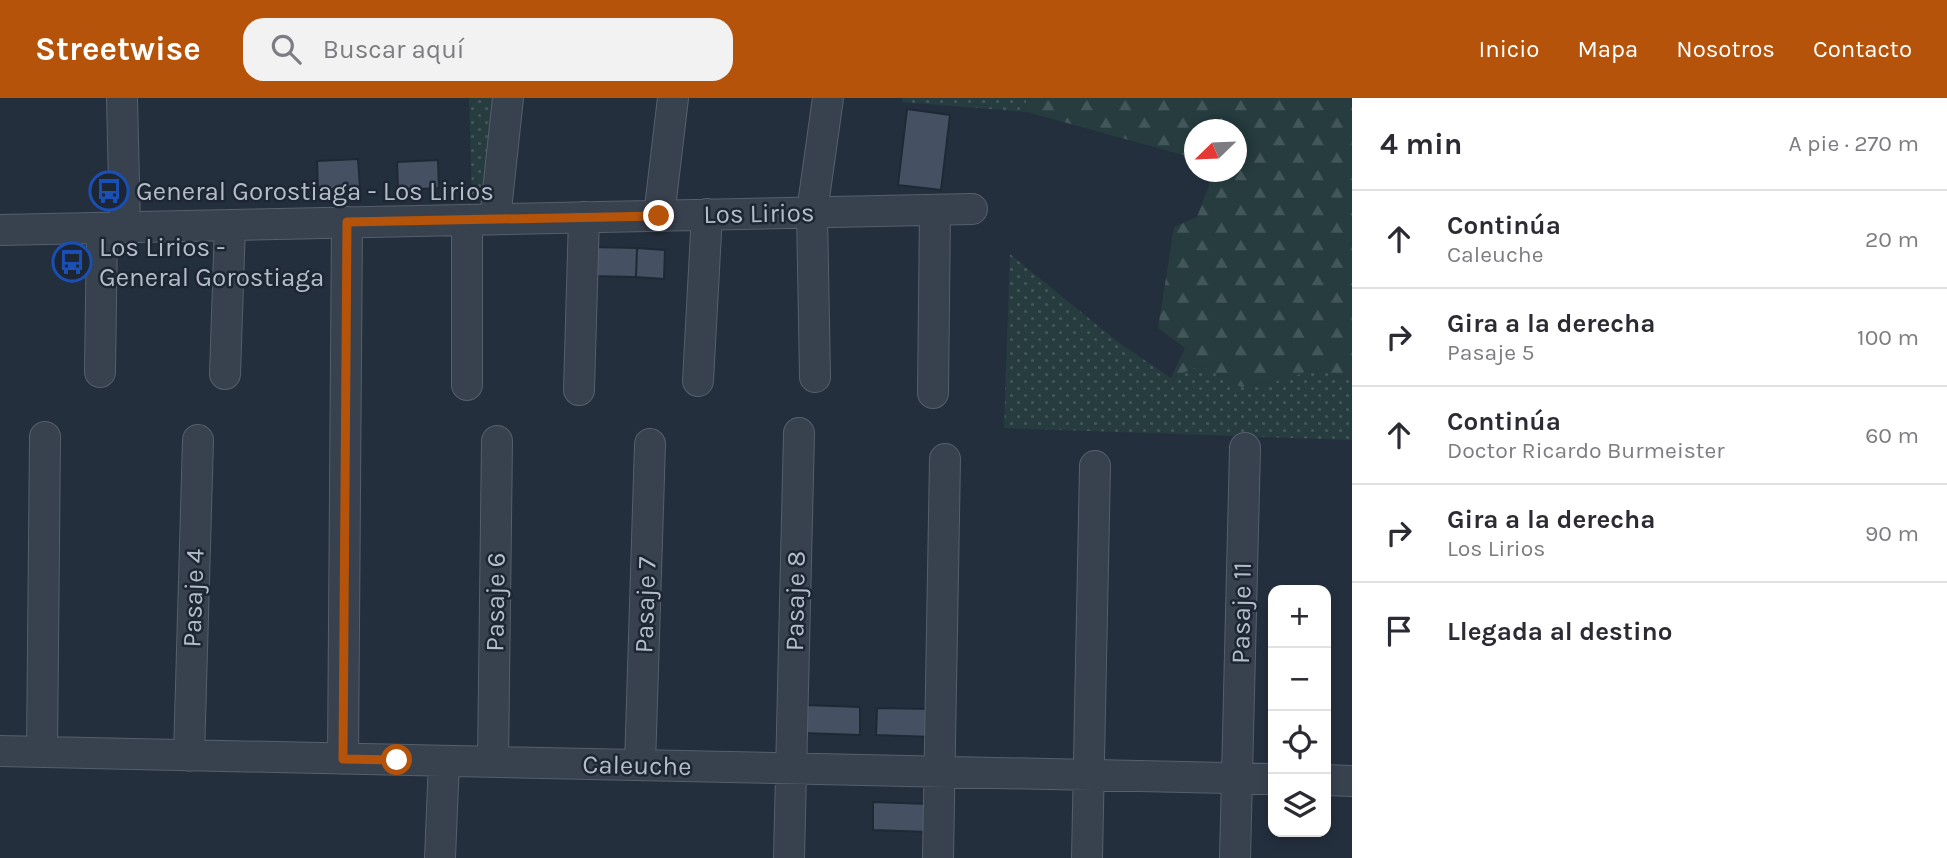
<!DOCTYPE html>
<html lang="es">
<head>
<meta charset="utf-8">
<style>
	:root { --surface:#fff; --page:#f2f2f3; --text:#2b2b33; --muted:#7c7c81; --line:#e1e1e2; --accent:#b45309 }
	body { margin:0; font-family:Karla,sans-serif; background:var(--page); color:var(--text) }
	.controls { position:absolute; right:21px; bottom:21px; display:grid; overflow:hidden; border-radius:14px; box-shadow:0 4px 10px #0003 }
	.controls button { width:63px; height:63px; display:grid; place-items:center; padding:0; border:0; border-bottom:2px solid var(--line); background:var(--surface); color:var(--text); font:35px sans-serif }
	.compass { position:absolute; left:1184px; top:21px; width:63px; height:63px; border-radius:50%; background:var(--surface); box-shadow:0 4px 10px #0003; rotate:247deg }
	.stop { position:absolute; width:21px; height:21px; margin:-16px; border:5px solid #b45309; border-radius:50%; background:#fff }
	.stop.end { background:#b45309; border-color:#fff; box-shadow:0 2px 7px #0008 }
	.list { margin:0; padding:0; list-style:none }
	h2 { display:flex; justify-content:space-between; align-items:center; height:91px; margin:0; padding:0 28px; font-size:30px }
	h2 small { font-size:23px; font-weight:400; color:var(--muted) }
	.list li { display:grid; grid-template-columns:46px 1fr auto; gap:21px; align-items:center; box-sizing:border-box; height:98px; padding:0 28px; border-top:2px solid var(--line) }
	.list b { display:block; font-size:26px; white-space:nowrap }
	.list p { margin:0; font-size:23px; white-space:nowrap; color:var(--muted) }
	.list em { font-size:23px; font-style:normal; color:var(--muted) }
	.icon { flex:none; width:38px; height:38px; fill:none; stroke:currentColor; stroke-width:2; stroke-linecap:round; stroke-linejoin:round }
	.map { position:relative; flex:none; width:1352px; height:760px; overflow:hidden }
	header { display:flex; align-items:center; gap:42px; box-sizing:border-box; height:98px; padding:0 35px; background:var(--accent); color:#fff }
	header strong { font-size:33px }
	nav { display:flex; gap:38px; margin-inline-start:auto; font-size:24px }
	.search { width:490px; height:63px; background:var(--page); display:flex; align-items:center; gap:18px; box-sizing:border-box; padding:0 24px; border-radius:21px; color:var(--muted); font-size:26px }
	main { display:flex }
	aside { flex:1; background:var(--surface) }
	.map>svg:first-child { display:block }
</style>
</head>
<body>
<header>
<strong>Streetwise</strong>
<div class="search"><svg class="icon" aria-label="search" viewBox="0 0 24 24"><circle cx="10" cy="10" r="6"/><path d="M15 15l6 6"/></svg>Buscar aquí</div>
<nav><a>Inicio</a><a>Mapa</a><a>Nosotros</a><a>Contacto</a></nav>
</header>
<main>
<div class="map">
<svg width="1352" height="760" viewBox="0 0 1352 760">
	<defs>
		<pattern id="grass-dots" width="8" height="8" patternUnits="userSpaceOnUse" patternTransform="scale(1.75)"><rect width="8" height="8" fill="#263c3f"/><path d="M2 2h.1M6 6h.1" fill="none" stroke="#435659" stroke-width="1.8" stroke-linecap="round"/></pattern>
		<pattern id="forest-firs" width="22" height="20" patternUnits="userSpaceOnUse" patternTransform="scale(1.75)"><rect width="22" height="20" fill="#263c3f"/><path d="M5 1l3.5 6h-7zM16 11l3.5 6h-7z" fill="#435659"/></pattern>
	</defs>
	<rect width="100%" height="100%" fill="#242f3e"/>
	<!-- grass -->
	<path fill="url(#grass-dots)" d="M469,0H496L490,99H472Z
		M903,0H1026L1027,14L902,4Z
		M1010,156L1118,244L1171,280L1201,267L1241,289L1281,282L1318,270L1352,283V342L1004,330Z"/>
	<!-- forest -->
	<path fill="url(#forest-firs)" d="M1026,0H1352V283L1318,270L1281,282L1241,289L1201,267L1171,280L1185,250L1158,230L1174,129L1197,119L1214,74H1237V32H1195L1194,60L1027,14Z"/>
	<!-- building -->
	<path fill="#455162" stroke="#1f2835" stroke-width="2" d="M907,11L950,17L941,92L898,87Z
		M358,61L360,90L318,92L317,63Z
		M438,62L439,90L398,92L397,64Z
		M591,149L637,150L636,179L590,178Z
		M637,150L665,152L664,181L636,179Z
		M804,607L860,609V637L804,635Z
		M877,610L933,611L932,639L876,637Z
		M873,704L930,706L929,734L873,732Z"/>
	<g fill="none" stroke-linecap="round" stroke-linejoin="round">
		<!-- minor casing -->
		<g stroke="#565f6c" stroke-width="32">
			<path id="minor" d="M122,0L125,129
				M659,118L673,0
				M495,121L508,0
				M0,132L972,111
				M100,274L102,130
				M225,276L230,127
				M815,279L812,114L828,0
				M698,283L707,116
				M467,287V122
				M579,292L584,119
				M933,295L935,112
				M0,653L1273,681
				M42,654L45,339
				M189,658L198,342
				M343,661L347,124
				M493,664L497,343
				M640,667L650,346
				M1326,682L1352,683
				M440,760L444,663
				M789,760L799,335
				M938,760L945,361
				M1087,760L1095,368
				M1235,760L1245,350"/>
		</g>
		<!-- minor -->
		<use href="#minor" stroke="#38414e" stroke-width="30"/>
	</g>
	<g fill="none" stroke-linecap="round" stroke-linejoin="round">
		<!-- route -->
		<path stroke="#b45309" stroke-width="9" d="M397,662L343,661L347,124L659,118"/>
	</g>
	<!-- icons -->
	<defs>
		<g id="bus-ring" transform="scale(2.0125)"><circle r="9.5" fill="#1d2633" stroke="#1a4fb4" stroke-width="1.5"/><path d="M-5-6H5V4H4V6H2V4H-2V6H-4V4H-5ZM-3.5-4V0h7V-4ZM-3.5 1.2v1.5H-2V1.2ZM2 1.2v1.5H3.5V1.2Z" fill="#1a4fb4"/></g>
	</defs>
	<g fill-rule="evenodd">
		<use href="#bus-ring" x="109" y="93"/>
		<use href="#bus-ring" x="72" y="164"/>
	</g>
	<g text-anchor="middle" stroke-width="5" stroke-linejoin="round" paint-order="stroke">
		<!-- poi labels -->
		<g font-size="26" fill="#b4bcc9" stroke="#1d2633" text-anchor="start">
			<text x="136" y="102">General Gorostiaga - Los Lirios</text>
			<text x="99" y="158">Los Lirios -<tspan x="99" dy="30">General Gorostiaga</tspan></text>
		</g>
		<!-- street labels -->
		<g font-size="26" fill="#b4bcc9" stroke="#1d2633">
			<text transform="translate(759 115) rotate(-1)" y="9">Los Lirios</text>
			<text transform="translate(193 500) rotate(-88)" y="9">Pasaje 4</text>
			<text transform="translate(795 503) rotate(-89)" y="9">Pasaje 8</text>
			<text transform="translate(495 504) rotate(-89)" y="9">Pasaje 6</text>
			<text transform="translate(645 507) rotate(-88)" y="9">Pasaje 7</text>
			<text transform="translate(1241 515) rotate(-89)" y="9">Pasaje 11</text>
			<text transform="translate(637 667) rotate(1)" y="9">Caleuche</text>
		</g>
	</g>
</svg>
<div class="controls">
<button>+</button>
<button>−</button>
<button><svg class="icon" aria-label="locate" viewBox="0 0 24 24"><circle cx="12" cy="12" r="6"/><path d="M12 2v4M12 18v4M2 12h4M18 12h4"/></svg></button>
<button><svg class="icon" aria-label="layers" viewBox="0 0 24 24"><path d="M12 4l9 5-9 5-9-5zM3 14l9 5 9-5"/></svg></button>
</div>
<svg class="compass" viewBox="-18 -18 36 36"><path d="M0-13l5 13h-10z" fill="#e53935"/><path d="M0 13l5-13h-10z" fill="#7c7c81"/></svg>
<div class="stop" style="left:397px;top:662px"></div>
<div class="stop end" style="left:659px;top:118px"></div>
</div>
<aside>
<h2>4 min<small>A pie · 270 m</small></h2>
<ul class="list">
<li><svg class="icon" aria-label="ahead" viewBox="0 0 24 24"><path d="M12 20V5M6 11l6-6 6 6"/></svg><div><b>Continúa</b><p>Caleuche</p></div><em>20 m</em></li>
<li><svg class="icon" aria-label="right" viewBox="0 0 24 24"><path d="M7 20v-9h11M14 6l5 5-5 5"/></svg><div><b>Gira a la derecha</b><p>Pasaje 5</p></div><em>100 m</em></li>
<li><svg class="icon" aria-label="ahead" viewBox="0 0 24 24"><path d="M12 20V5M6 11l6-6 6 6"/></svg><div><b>Continúa</b><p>Doctor Ricardo Burmeister</p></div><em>60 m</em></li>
<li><svg class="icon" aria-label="right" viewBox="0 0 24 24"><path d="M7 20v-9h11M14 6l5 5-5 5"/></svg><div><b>Gira a la derecha</b><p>Los Lirios</p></div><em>90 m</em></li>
<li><svg class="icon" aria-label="arrive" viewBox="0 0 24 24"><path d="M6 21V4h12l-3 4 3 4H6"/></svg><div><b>Llegada al destino</b></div></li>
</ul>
</aside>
</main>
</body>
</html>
